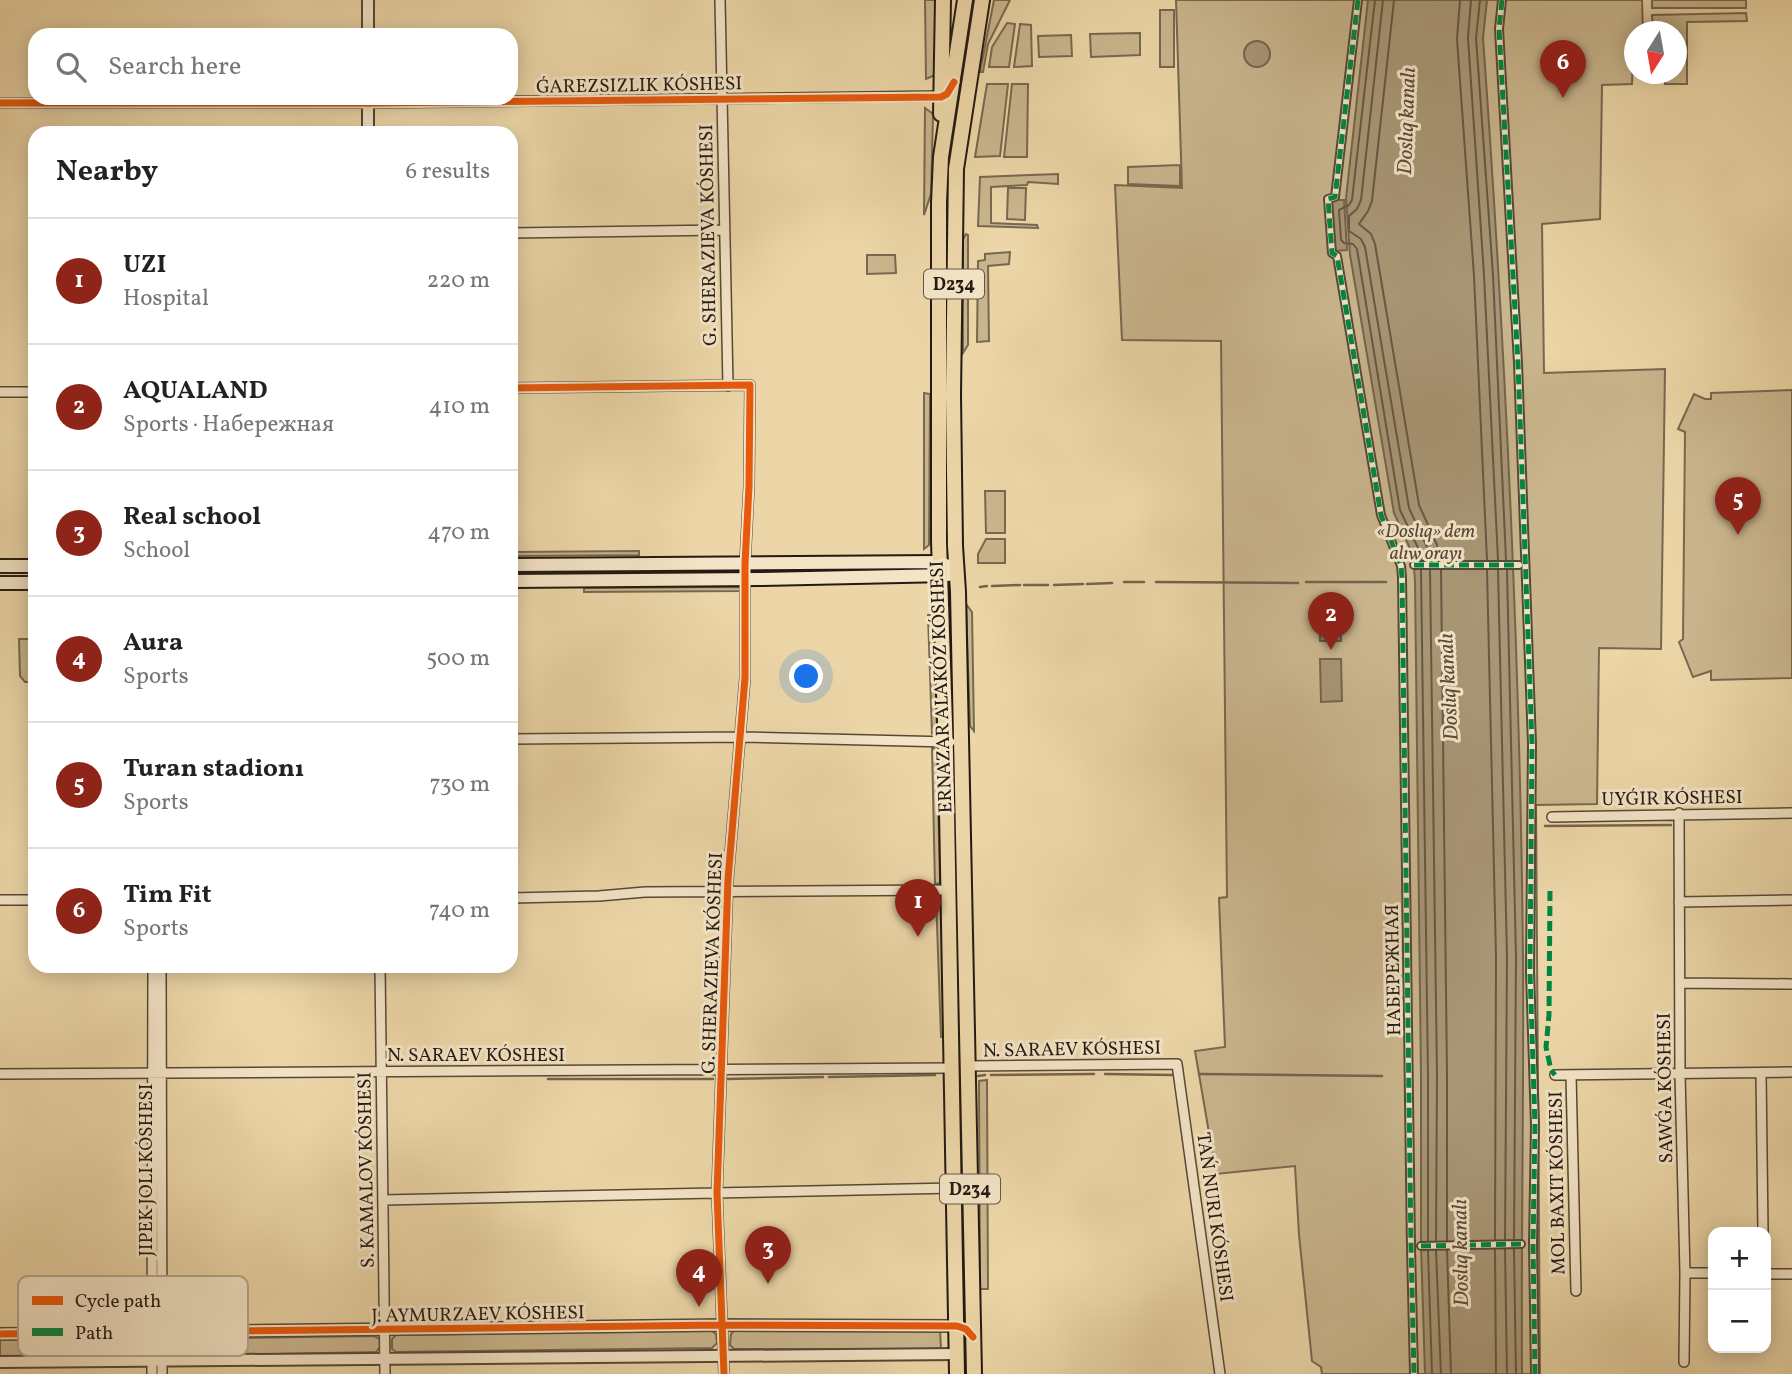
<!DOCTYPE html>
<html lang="en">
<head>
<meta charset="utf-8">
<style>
	:root { --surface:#fff; --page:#f2f2f2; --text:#222; --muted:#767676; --line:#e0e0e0; --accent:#8f2418 }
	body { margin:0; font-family:Vollkorn,serif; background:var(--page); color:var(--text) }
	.controls { position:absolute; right:21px; bottom:21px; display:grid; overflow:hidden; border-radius:14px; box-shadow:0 4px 18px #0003 }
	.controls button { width:63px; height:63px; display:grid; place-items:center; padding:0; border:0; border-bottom:2px solid var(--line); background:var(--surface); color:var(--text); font:35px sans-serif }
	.compass { position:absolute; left:1624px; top:21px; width:63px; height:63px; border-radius:50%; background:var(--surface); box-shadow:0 4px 18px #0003; rotate:191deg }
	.you { position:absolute; left:807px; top:677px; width:24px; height:24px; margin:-18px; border:5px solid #fff; border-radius:50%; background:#1a73e8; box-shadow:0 0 0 10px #1a73e833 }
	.badge { display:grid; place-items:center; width:46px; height:46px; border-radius:50%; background:var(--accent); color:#fff; font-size:23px; font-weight:700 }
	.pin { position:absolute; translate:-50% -58px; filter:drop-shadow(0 2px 4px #0008) }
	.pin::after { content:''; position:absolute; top:37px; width:24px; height:21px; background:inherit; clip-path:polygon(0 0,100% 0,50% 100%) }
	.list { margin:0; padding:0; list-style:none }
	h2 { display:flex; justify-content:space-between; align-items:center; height:91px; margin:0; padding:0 28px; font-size:30px }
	h2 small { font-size:23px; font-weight:400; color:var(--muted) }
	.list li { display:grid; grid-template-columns:46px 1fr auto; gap:21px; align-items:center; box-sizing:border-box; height:126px; padding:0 28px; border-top:2px solid var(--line) }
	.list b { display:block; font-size:26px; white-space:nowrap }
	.list p { margin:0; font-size:23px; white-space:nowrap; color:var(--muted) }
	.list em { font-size:23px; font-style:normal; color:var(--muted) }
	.icon { flex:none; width:38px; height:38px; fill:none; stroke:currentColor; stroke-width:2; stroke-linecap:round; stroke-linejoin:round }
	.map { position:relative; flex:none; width:1792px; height:1374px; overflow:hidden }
	.search { position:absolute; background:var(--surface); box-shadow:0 4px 18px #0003; left:28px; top:28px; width:490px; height:77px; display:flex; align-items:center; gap:18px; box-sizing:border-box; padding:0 24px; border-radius:21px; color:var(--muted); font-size:26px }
	.panel { position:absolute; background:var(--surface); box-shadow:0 4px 18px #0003; left:28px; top:126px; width:490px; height:847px; border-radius:21px }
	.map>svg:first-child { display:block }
</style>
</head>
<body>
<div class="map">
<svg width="1792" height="1374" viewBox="0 0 1792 1374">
	<rect width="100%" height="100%" fill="#ecd6a7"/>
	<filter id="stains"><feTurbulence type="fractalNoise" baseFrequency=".00286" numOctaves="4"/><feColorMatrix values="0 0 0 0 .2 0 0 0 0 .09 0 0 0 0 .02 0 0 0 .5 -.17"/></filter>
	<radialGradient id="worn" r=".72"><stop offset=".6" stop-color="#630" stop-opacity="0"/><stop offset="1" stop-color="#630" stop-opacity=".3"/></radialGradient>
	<!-- green -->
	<path fill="#cab68e" stroke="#776850" stroke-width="2" d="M925,0H938L936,66L935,75L926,79Z
		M994,0H1010L988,44L983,72H980Z
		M1176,0H1642L1643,31L1634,32L1632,84L1602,85L1600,219L1542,224L1544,373L1665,369L1661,649L1599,648L1597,804L1536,805L1540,1374H1322L1321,1367L1312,1361L1299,1235L1295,1166L1216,1174L1195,1051L1225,1047L1219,898L1227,897L1221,341L1122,340L1115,185L1182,188Z
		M1652,0H1746V8H1652Z
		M1160,10H1174V67H1160Z
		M1746,13L1747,21L1687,22V84H1665V74H1676V32L1653,31L1652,15Z
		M1007,23L1015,24L1009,67H989L992,47Z
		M1020,24L1031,25L1032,66L1014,67Z
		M1140,33V55L1091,57L1090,34Z
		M1071,35L1072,56L1039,57L1038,36Z
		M987,84H1008L1000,156L975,157Z
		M1012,84H1028L1027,157H1004Z
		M925,108L933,114L931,194L924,215Z
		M1180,165V186L1128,184V167Z
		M1058,174V184L1028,182L1027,185L991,187V223L1037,225L1038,228L978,226L980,177Z
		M1008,188H1026L1025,220L1007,219Z
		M966,234L968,235V345L963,353V239Z
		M1010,252L1009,264L988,266L989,341L977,342L978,261L985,260V254Z
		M867,255H895L896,273L867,274Z
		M1792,390V678L1711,680V671L1693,677L1679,642L1683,639L1685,432L1678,429L1694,394L1705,399H1711V393Z
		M924,393L930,394L929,545L924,549Z
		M985,491H1005V533H986Z
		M986,539H1005V563H978V554Z
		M639,551V555L511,556V552Z
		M740,587V591L584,592V588Z
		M966,604L972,612L974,731L970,726Z
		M928,615H934L937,727L932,733Z
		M19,639H35V682H25L20,676Z
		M932,747L937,752L940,882L935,885Z
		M936,897L941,901L944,1037H941Z
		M987,1080L988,1289H980L979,1081Z
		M710,1330L716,1334L717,1343L712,1348L396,1352L392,1349V1339L396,1335Z
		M735,1330H940L941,1349H734L730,1345L731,1334Z
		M374,1336L380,1339V1347L376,1352L176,1356L171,1353L170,1343L175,1339Z
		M0,1338H139L136,1355L0,1356Z"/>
	<!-- water -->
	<path fill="#a89675" stroke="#73644e" stroke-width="2" d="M1368,0H1487L1483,38C1505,344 1520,650 1523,957C1524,1096 1521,1235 1522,1374H1425L1421,1246V1076L1415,581L1413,555L1394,513L1350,255L1346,198Z
		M1244 54a13 13 0 1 1 26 0a13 13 0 1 1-26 0Z
		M1331,200H1344L1347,250L1335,251Z
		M1340,602L1341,641H1320L1319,603Z
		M1320,659H1341L1342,701L1321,702Z"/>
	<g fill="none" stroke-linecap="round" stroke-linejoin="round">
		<!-- shore -->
		<path stroke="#665844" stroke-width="2" d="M1375,0L1352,200L1349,205L1339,210L1341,240L1344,243L1353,244L1357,249L1400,510L1420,552L1421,560
			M1383,0L1361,200L1357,209L1349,216V231L1361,239L1365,247L1409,508L1428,549L1429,560
			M1394,0L1372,201L1368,211L1359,224L1371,234L1375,244L1419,505L1437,545L1440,560
			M1460,0L1457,39L1474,276L1487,560
			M1471,0L1468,38L1484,275L1498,560
			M1480,0L1476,38L1493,275L1506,560
			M1421,570L1428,1076V1241
			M1430,570L1437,1076L1436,1241
			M1441,570L1447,1076V1241
			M1487,570L1496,957L1495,1240
			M1498,570L1507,957L1505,1239
			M1507,570L1516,957L1514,1239
			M1495,1249L1496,1374
			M1505,1249L1507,1374
			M1514,1249L1516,1374
			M1447,1250L1451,1374
			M1428,1251L1432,1374
			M1436,1251L1441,1374"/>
		<!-- stream -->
		<path stroke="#73644e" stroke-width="2.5" d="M1124,582H1144
			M1156,582L1298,583
			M1306,582H1386
			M1087,584L1112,583
			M1024,585H1048
			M1054,585L1083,584
			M992,586L1020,585
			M980,587L987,586
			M1545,826L1671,825
			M1105,1074L1172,1075
			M1199,1074L1382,1076
			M991,1075L1094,1074
			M978,1076L985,1075
			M829,1077L935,1075
			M548,1079H713
			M727,1079L823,1077"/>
		<!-- pedestrian casing -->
		<g stroke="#564838" stroke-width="10">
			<path id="pedestrian" d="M1358,0L1335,197L1328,199L1332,253L1337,256L1381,515L1401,566L1402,577L1411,1247L1414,1374
				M1502,0L1499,29L1518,363L1532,744L1530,972L1535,1125L1533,1244L1535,1374
				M1414,565H1519
				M1421,1246L1521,1244"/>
		</g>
		<!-- minor casing -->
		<g stroke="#564838" stroke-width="12">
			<path id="minor" d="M720,0L728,386
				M0,103H368L943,96
				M511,233L723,230
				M511,388L750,385L749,486L745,564V678L728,879L717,1193L724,1374
				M0,392H35
				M511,739L742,737L950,742
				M1679,813L1680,1074L1685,1273L1684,1362
				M1552,817L1792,813
				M511,898L599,896L645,892L949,890
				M0,900H35
				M1679,902L1792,900
				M161,966L162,1374
				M380,966L385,1374
				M1680,983L1792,984
				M967,1066L1177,1064L1220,1374
				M1761,1073L1763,1232
				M0,1074L952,1068
				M1555,1075L1792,1072
				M1571,1075L1576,1291
				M383,1200L954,1188
				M1685,1273H1713
				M1766,1274H1792
				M152,1374L153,966"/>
		</g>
		<!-- tertiary casing -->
		<g stroke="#564838" stroke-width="14">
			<path id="tertiary" d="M368,0V35
				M368,98V133
				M0,1334L722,1325L957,1326L966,1329L973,1337
				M0,1362L957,1354"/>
		</g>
		<!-- secondary casing -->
		<g stroke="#241913" stroke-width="16">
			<path id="secondary" d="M511,565L939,562L957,570
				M0,566H35
				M511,581L760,579L948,575
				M0,583H35"/>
		</g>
		<!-- primary casing -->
		<g stroke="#241913" stroke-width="18">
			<path id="primary" d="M941,114L943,0
				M957,1374L946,754L939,541V202L941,157L965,0
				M974,1374L958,592L955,546L953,395L956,169L982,0"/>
		</g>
		<!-- pedestrian -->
		<use href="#pedestrian" stroke="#f3e4c6" stroke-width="6"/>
		<!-- minor -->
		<use href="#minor" stroke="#f3e4c6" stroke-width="9"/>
		<!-- tertiary -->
		<use href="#tertiary" stroke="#f3e4c6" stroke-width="10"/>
		<!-- secondary -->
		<use href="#secondary" stroke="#f3e4c6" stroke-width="12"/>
		<!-- primary -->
		<use href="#primary" stroke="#ecd6a7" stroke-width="14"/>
		<!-- quiet -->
		<path stroke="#00873e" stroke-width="5" stroke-dasharray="10 5" stroke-linecap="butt" d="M1358,0L1335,197L1328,199L1332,253L1337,256L1381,515L1401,566L1402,577L1411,1247L1414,1374
			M1502,0L1499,29L1518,363L1532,744L1530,972L1535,1125L1533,1244L1535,1374
			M1414,565H1519
			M1550,891L1549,1015L1546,1047L1551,1070L1555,1075
			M1421,1246L1521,1244"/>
		<!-- cycleway casing -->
		<g stroke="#f3e4c6" stroke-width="11">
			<path id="cycleway" d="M0,103H368L941,97L947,94L954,82
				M511,388L750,385L749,486L745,564V678L728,879L717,1193L724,1374
				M0,1334L722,1325L957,1326L966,1329L973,1337"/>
		</g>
		<!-- cycleway -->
		<use href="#cycleway" stroke="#e8590c" stroke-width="7"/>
	</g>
	<g text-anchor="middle" stroke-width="6" stroke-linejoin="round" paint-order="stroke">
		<!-- shield labels -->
		<g fill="#f3e4c6" stroke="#625649" stroke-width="2">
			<rect x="924" y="269.5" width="60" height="29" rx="5"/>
			<rect x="940" y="1174.5" width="60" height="29" rx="5"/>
		</g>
		<g font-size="18" font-weight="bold" fill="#241913">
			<text x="954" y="290">D234</text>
			<text x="970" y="1195">D234</text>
		</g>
		<!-- street labels -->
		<g font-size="19" fill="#241913" stroke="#f3e4c6">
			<text transform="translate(639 84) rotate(-1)" y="7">ǴAREZSIZLIK KÓSHESI</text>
			<text transform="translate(707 235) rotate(-91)" y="7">G. SHERAZIEVA KÓSHESI</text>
			<text transform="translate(940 687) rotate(-92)" y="7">ERNAZAR ALAKÓZ KÓSHESI</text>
			<text transform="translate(1672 797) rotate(-1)" y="7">UYǴIR KÓSHESI</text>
			<text transform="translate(711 963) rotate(-88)" y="7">G. SHERAZIEVA KÓSHESI</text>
			<text transform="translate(1392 970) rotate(-91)" y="7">НАБЕРЕЖНАЯ</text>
			<text transform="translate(1072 1048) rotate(-1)" y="7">N. SARAEV KÓSHESI</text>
			<text x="476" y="1061">N. SARAEV KÓSHESI</text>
			<text transform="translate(1664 1088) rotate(-91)" y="7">SAWǴA KÓSHESI</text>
			<text transform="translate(145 1170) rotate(-90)" y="7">JIPEK JOLI KÓSHESI</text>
			<text transform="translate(365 1170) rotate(-91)" y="7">S. KAMALOV KÓSHESI</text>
			<text transform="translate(1556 1183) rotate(-91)" y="7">MOL BAXIT KÓSHESI</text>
			<text transform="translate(1216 1217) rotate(82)" y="7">TAŃ NURI KÓSHESI</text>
			<text transform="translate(478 1313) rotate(-1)" y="7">J. AYMURZAEV KÓSHESI</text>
		</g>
		<!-- park labels -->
		<g font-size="19" font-style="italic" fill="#564838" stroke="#f3e4c6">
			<text x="1426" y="537">«Doslıq» dem<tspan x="1426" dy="22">alıw orayı</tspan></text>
		</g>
		<!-- water labels -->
		<g font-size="21" font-style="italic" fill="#594b3a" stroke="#f3e4c6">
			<text transform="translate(1406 121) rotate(-88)" y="7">Doslıq kanalı</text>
			<text transform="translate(1448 687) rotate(-93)" y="7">Doslıq kanalı</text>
			<text transform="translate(1460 1253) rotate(-91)" y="7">Doslıq kanalı</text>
		</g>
	</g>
	<!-- legend -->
	<rect x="18" y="1276" width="230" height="80" rx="10" fill="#f3e4c6" stroke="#b5a790" stroke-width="2"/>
	<rect x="32" y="1296" width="31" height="9" fill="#e8590c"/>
	<rect x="32" y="1328" width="31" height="8" fill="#00873e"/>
	<g font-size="19" fill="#241913">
		<text x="75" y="1307">Cycle path</text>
		<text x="75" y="1339">Path</text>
	</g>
	<rect width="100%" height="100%" filter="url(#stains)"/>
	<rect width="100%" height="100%" fill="url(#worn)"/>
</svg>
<div class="controls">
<button>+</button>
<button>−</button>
</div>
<svg class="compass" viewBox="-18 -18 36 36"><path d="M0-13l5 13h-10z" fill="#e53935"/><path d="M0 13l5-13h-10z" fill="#767676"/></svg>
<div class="you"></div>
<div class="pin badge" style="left:918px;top:937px">1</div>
<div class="pin badge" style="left:1331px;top:650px">2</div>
<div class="pin badge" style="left:768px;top:1284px">3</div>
<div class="pin badge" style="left:699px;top:1307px">4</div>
<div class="pin badge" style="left:1738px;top:535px">5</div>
<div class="pin badge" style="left:1563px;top:98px">6</div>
<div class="search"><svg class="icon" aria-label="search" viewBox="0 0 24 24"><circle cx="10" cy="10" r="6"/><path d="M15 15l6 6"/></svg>Search here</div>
<section class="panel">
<h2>Nearby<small>6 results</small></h2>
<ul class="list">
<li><span class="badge">1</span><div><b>UZI</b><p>Hospital</p></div><em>220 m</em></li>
<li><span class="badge">2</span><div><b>AQUALAND</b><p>Sports · Набережная</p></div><em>410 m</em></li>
<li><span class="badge">3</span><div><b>Real school</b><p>School</p></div><em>470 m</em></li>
<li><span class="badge">4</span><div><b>Aura</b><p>Sports</p></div><em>500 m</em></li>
<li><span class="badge">5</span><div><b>Turan stadionı</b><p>Sports</p></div><em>730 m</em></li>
<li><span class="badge">6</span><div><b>Tim Fit</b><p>Sports</p></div><em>740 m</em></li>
</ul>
</section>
</div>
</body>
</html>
